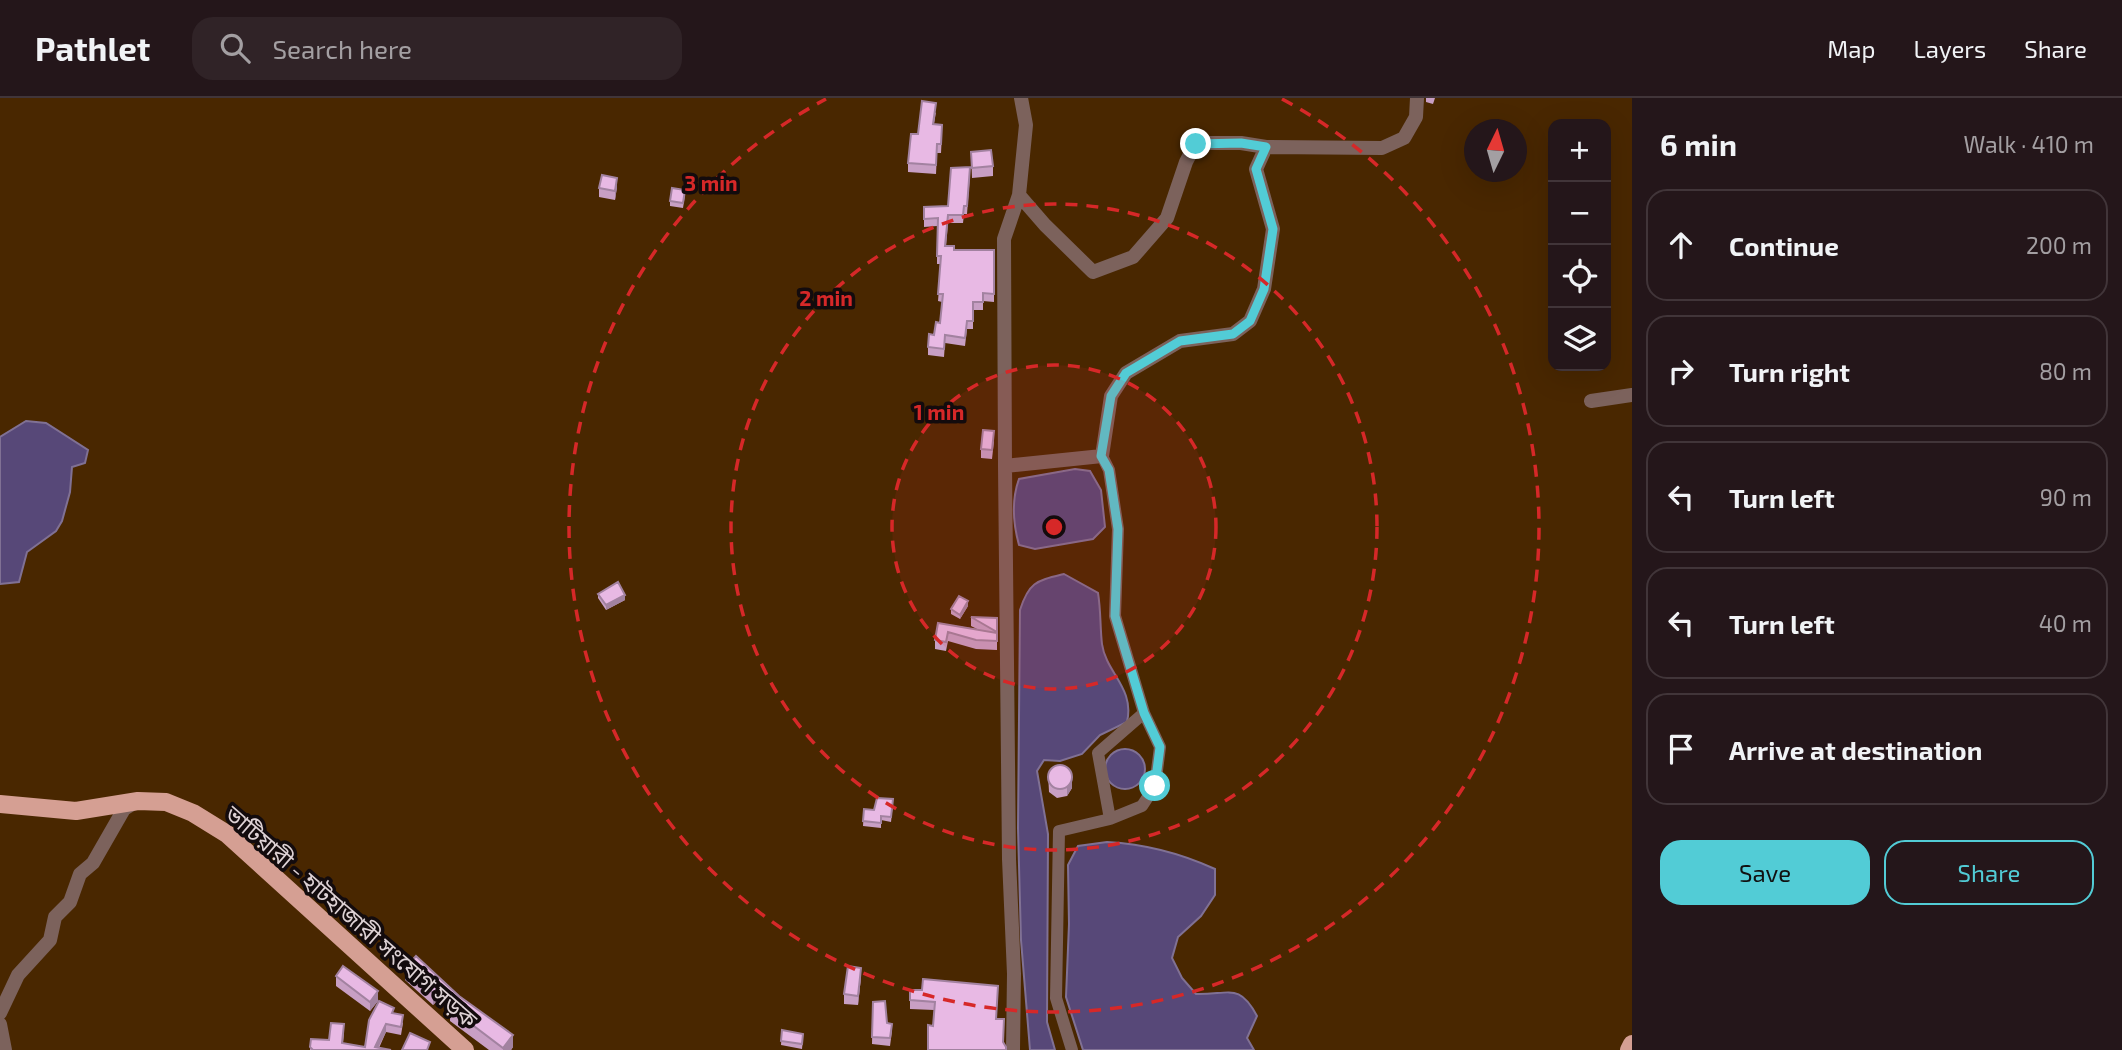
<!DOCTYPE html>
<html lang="en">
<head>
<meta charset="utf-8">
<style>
	:root { --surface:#24161a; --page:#302327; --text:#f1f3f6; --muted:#a39fa2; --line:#413539; --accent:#52ccd6 }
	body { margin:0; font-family:"Exo 2","Noto Sans Bengali",sans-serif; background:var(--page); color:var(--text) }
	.controls { position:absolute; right:21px; top:21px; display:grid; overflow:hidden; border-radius:14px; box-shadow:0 7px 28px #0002 }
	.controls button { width:63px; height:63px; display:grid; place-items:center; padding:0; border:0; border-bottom:2px solid var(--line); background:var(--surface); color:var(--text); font:35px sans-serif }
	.compass { position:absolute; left:1464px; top:21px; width:63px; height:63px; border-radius:50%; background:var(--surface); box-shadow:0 7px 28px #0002; rotate:5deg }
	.stop { position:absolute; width:21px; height:21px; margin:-16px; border:5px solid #52ccd6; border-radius:50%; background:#fff }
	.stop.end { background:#52ccd6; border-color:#fff; box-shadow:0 2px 7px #0008 }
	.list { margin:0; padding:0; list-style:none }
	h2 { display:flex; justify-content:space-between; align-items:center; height:91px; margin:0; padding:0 28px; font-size:30px }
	h2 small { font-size:23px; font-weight:400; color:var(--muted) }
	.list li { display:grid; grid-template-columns:46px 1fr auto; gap:21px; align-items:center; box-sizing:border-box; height:112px; margin:0 14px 14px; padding:0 14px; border:2px solid var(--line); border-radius:21px }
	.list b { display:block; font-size:26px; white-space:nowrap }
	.list em { font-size:23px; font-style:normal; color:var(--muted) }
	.actions { display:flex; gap:14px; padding:21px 28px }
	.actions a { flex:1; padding:16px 0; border:2px solid var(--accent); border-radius:21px; text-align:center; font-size:24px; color:var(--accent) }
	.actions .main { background:var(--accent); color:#111 }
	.icon { flex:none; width:38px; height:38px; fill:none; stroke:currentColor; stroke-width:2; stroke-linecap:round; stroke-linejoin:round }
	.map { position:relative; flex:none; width:1632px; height:952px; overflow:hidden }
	header { display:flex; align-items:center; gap:42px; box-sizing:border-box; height:98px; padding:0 35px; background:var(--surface); border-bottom:2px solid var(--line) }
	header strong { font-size:33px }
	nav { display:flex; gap:38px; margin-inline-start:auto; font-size:24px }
	.search { width:490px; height:63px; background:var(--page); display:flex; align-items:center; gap:18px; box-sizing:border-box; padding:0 24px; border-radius:21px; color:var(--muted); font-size:26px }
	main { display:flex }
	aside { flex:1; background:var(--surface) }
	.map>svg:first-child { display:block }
</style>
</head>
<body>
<header>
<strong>Pathlet</strong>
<div class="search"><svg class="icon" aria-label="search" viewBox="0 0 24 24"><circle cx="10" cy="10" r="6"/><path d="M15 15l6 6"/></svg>Search here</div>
<nav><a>Map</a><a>Layers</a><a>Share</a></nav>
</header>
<main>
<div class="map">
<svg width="1632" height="952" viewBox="0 0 1632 952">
	<rect width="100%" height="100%" fill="#301e23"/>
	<!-- green -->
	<path fill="#492700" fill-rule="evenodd" d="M0,0H1632V952H0ZM1553,26H1606V268H1553ZM1475,32H1517V74H1475Z"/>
	<!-- water -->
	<path fill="#574878" stroke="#807194" stroke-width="2" d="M26,323L46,325L88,352L85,365L72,369L70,394L62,423L56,433L27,454L19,484L0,486V339Z
		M1075,371L1090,373L1101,392L1105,429L1093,441L1035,451L1019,447C1013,425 1011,403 1019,381Z
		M1064,476L1098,495C1101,513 1100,529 1102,546C1106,575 1135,590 1127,624L1100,637L1082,656L1060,663L1044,662L1037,673L1048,736L1047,924L1055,952H1030L1021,842L1018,730L1020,512C1029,484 1036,483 1064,476Z
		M1105 671a20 20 0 1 1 40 0a20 20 0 1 1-40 0Z
		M1107,744C1145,746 1180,755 1215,771V797L1201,818L1178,839L1172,860L1182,880L1196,896C1229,897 1239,884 1257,918L1247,940L1254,952H1083L1066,899L1069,826L1068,767L1078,748Z"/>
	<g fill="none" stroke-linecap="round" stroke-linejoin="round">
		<!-- pedestrian -->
		<path stroke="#7c625c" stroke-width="12" d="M1110,721L1142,708L1155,688L1160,649L1144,615
			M1072,952L1056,900L1059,733L1110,721L1098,655L1144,615L1115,518L1118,431L1109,372L1102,358"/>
		<!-- minor -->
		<path stroke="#7c625c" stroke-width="14" d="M1019,97L1026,27L1021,0
			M1591,303L1632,297
			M1005,368L1004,141L1019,97L1045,127L1093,174L1133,159L1167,120L1186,64L1196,45H1241L1266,49
			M0,915L18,877L50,842L55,819L70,804L80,776L93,765L124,711L137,703
			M0,926L5,952
			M1013,952L1014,876L1009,761L1005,368L1102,358L1111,298L1126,275L1180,243L1233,236L1250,223L1264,191L1273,131L1256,71L1266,49L1382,50L1404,40L1416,19L1417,0"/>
		<!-- primary -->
		<path stroke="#d59f93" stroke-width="18" d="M0,706L76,713L138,703L166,704L193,715L227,736L465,952
			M1629,952L1632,946"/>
	</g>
	<!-- wall -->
	<path fill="#c89fc4" d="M1426,0H1435L1433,6L1426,4Z
		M936,14L934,26L942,36L941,55H937L936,76L908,74V65L918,36Z
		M971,54L993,68V78L972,80Z
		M970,77L967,116H964L963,125H948L946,148L954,152H994V204L983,203V212H973V231H967L965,248L945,245L944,259L928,257V249L940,225L942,204L938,203L941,166H937V128L924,129V109L948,108Z
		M617,89L615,102L599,99V90Z
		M685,97L683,110L670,108V103Z
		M994,343L992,361L981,360V351Z
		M598,496L625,502L606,512L598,500Z
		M968,508L960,521L951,516V511Z
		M971,519L997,520V552L976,551L948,543L946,553L935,551V542L938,525L977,531L971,528Z
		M1048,675L1072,690L1067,698L1057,700L1049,694Z
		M893,706L891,724L881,722V730L863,728L864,711L874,712Z
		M416,858L513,949L511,952H489L450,923V913L437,903L433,907L405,882V870Z
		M336,878L378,903L370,913L336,888Z
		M861,879L858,907L844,906V896Z
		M998,897L996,921L1003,945L933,928L934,912L910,911V902Z
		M873,904L892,933L890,948L872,946Z
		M394,915L403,925L401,937L386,934L379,950L391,952H310L311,941L329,942L344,935L343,945L365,949Z
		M782,932L803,940L802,951L781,947Z"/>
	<!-- shaded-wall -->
	<path fill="#a282a0" d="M617,80V89L615,102V93Z
		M625,497V502L606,512V507Z
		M968,503V508L960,521V517Z
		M1072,680V690L1067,698V689Z
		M861,870V879L858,907V898Z
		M437,891V903L433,907V895Z
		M378,893V903L370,913V904Z
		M386,926V934L377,952L375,949Z
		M513,937V949L511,952H503V950Z"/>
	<!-- building -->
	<path fill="#e8b9e4" stroke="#a282a0" stroke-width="2" d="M922,3L936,5L933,26L942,27L941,46H937L936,67L908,65L911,36H918Z
		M991,52L993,68L972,70L971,54Z
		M970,69L967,108H964L963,117H948L945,148H954V152H994V196L983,195V204H973V223H967L965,240L945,237L944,251L928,249L929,236L934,237L936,224L940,225L943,196H938L941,158H937L938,120L924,121V109L948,108L951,70Z
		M602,77L617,80L615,93L599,90Z
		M672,90L685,92L683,105L670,103Z
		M983,332L994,333L992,352L981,351Z
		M618,484L625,497L606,507L598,496Z
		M959,498L968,503L960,517L951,511Z
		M971,519L997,520V534Z
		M938,525L997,535V543L976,542L948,534L946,544L935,542Z
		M1048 679a12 12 0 1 1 24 0a12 12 0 1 1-24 0Z
		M877,700L893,701L891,719L881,718V725L863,723L864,711L874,712Z
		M416,858L459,898L513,937L503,950L450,910L456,902L454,904L437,891L433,895L405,870Z
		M343,868L378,893L370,904L336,878Z
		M848,868L861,870L858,898L844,896Z
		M923,881L998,888L996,921H1004L1003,944L1006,949V952H928V927L933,928L935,904L910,902V892H922Z
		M379,903L394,910L392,915L403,917L401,929L386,926L375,949L391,952H313L310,949L311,941L329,942L331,925L344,926L342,945L365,949L369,922Z
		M885,903L887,925L892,926L890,940L872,939L873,904Z
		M782,932L803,936L802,946L781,943Z
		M410,935L430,944L427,952H402Z"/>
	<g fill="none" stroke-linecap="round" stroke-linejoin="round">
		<!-- route -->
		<path stroke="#52ccd6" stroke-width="9" d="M1155,688L1160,649L1144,615L1115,518L1118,431L1109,372L1101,358L1111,298L1126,275L1180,243L1233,236L1250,223L1264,191L1273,131L1256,71L1266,49L1241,45L1196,46"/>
	</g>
	<!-- distance rings -->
	<circle cx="1054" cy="429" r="162" fill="#d62828" fill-opacity=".12"/>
	<g fill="none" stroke="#d62828" stroke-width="3.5" stroke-dasharray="12 9">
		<circle cx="1054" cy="429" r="162"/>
		<circle cx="1054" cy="429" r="323"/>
		<path d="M1282 1A485 485 0 1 1 826 1"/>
	</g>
	<g text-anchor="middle" stroke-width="7" stroke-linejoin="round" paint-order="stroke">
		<!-- street labels -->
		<g font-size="23" fill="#ded2d5" stroke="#130b0d">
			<text transform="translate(351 819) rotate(41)" y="8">ভাটিয়ারী - হাটহাজারী সংযোগ সড়ক</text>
		</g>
	</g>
	<circle cx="1054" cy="429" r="10" fill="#d62828" stroke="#130b0d" stroke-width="3.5"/>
	<g font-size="21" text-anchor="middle" font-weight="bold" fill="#d62828" stroke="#130b0d" stroke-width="7" stroke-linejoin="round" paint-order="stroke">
		<text x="711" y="93">3 min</text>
		<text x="826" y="208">2 min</text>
		<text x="939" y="322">1 min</text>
	</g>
</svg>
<div class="controls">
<button>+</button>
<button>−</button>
<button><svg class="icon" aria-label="locate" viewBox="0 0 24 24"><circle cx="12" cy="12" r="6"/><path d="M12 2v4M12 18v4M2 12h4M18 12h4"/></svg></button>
<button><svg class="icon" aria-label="layers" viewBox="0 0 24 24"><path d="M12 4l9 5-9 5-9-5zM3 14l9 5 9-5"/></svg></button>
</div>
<svg class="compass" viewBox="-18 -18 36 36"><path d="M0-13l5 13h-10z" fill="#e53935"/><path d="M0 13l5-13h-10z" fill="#a39fa2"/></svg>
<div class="stop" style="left:1155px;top:688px"></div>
<div class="stop end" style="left:1196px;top:46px"></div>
</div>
<aside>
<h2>6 min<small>Walk · 410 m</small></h2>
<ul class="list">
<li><svg class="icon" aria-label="ahead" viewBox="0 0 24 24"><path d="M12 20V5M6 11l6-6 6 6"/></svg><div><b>Continue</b></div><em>200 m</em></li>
<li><svg class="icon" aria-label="right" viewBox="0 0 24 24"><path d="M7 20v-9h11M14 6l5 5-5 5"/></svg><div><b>Turn right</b></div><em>80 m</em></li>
<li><svg class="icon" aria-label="left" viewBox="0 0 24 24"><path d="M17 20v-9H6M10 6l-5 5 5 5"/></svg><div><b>Turn left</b></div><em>90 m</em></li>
<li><svg class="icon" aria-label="left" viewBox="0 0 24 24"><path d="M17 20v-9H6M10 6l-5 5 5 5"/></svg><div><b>Turn left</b></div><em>40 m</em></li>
<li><svg class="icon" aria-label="arrive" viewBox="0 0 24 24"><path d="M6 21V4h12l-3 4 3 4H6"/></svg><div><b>Arrive at destination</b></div></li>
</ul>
<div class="actions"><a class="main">Save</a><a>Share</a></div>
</aside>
</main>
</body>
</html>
